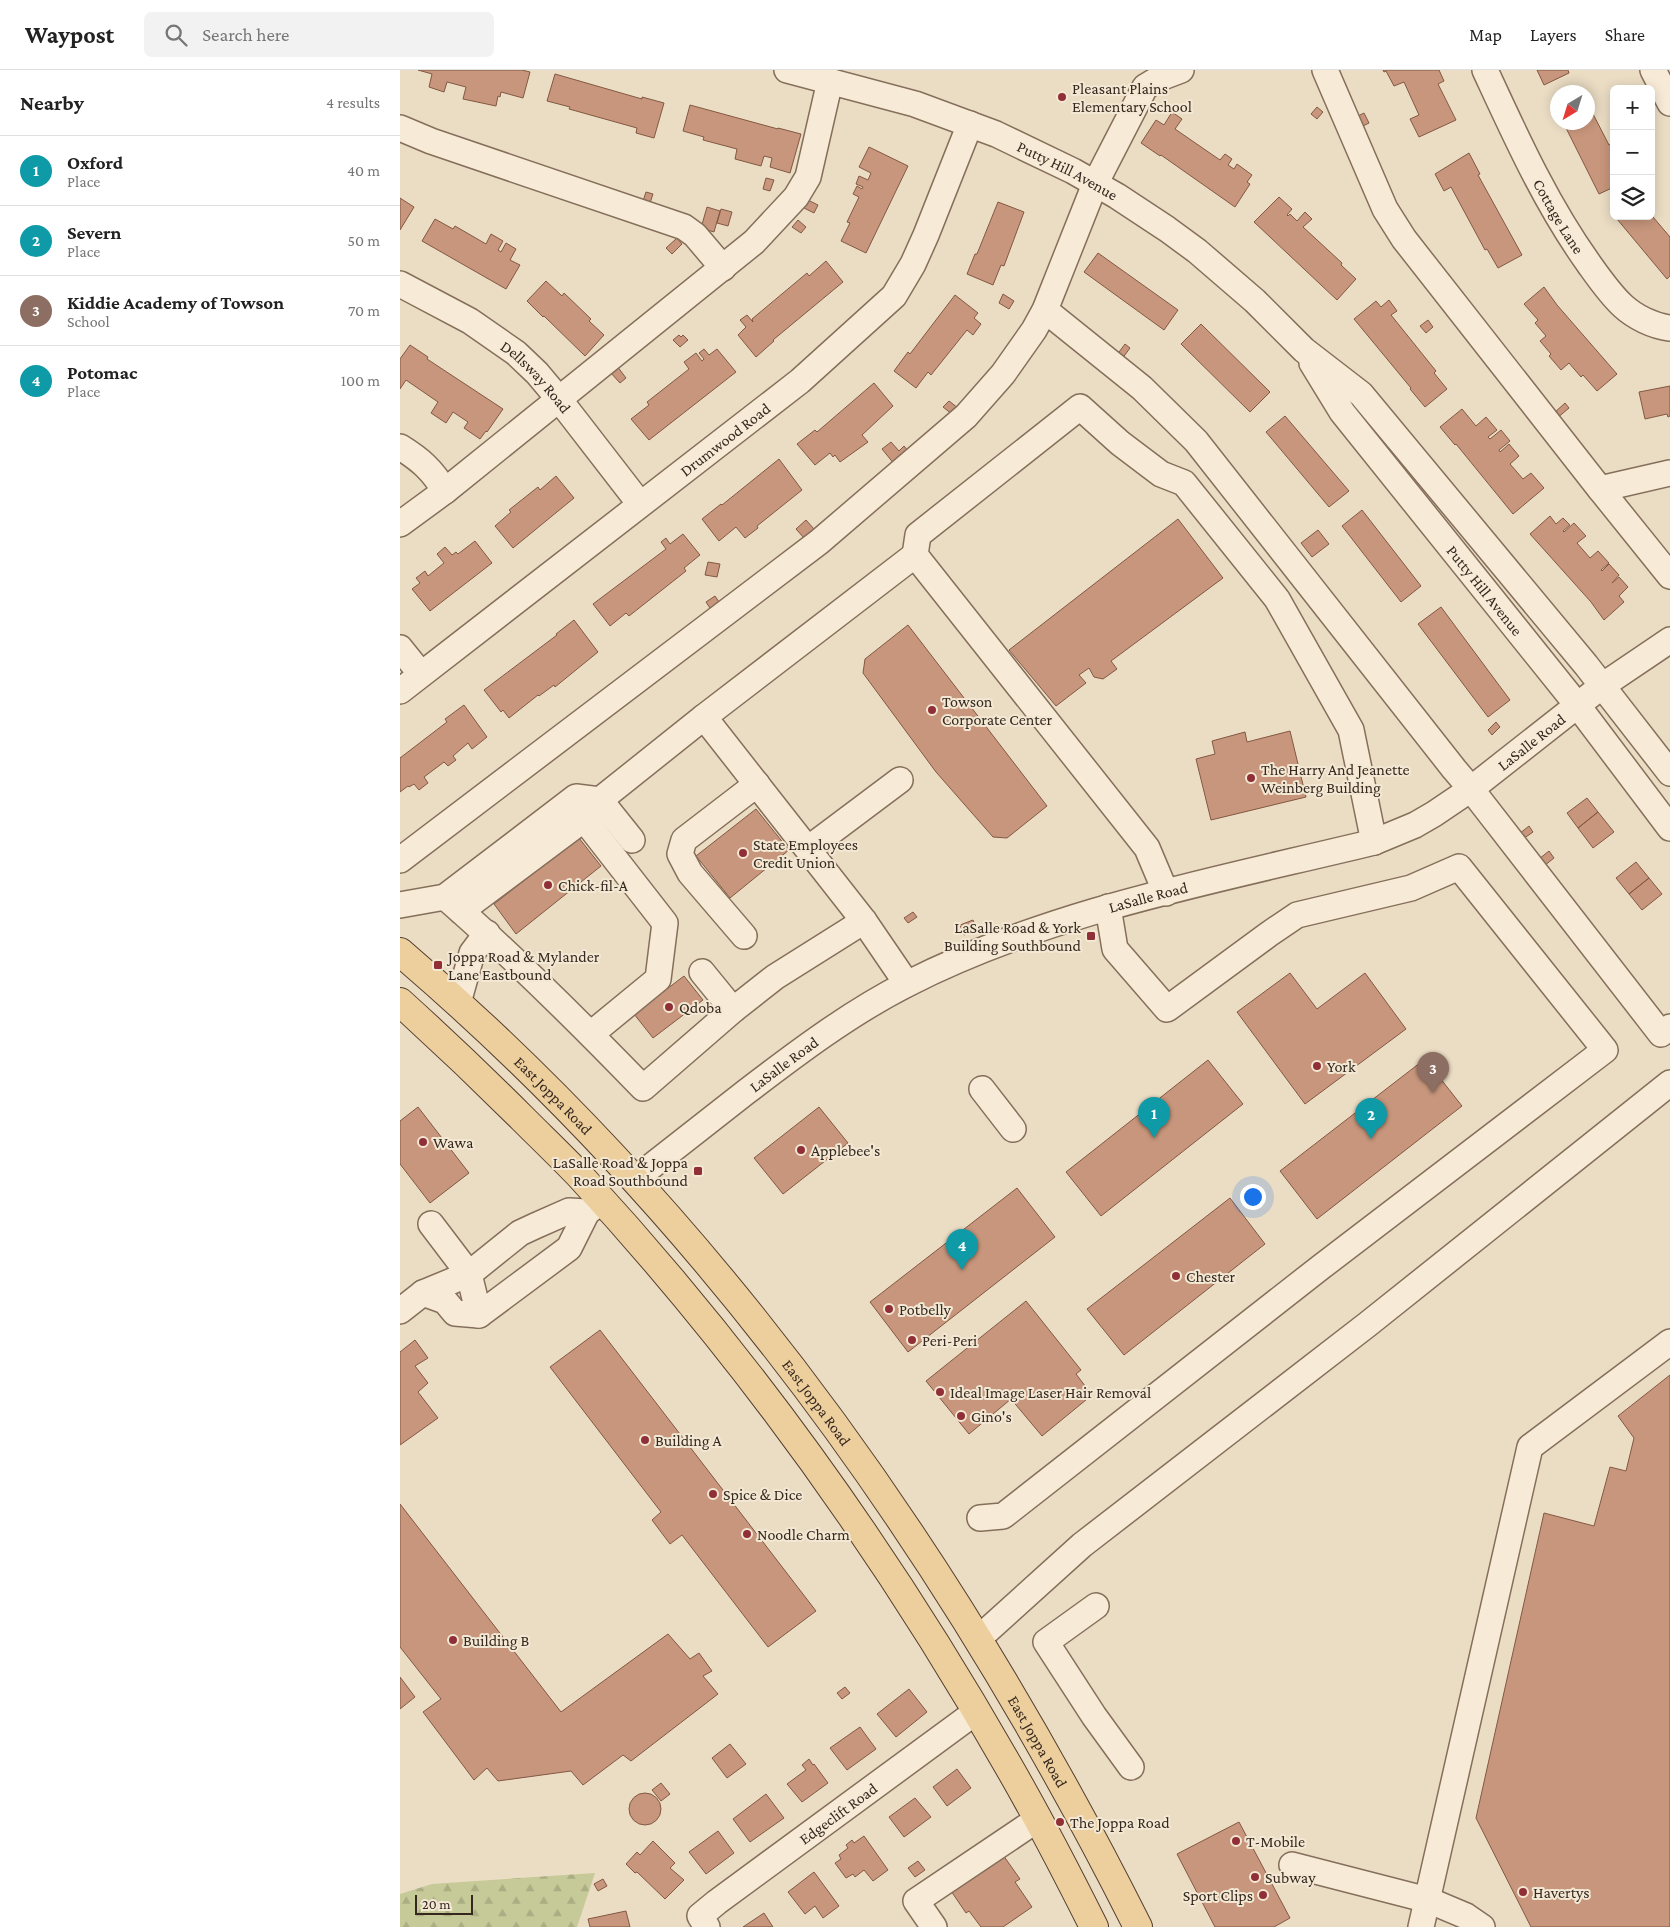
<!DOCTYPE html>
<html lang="en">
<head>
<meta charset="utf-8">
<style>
	:root { --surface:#fff; --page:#f2f2f2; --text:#222; --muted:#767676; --line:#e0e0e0; --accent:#902f36 }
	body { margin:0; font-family:"Crimson Pro",serif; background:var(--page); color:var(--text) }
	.controls { position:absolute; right:15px; top:15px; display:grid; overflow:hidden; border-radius:8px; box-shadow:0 2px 12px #0003 }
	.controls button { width:45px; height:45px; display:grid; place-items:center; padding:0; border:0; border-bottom:1px solid var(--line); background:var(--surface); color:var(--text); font:25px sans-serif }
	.compass { position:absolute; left:1150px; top:15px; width:45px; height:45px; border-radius:50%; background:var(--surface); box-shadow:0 2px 12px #0003; rotate:218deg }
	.scale { position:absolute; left:15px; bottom:12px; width:58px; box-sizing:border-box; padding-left:5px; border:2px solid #36281f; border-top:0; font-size:14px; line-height:18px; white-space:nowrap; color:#36281f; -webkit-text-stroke:4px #f3e8d3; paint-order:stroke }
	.you { position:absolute; left:852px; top:1126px; width:18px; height:18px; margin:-12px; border:4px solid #fff; border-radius:50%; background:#1a73e8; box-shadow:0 0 0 8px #1a73e833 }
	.badge { display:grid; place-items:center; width:32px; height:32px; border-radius:50%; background:var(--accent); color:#fff; font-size:16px; font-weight:700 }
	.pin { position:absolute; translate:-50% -41px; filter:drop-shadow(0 1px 2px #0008) }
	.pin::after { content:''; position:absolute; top:26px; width:18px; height:15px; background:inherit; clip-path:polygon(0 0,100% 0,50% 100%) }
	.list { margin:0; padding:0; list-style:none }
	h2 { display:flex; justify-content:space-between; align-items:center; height:65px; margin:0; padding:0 20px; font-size:21px }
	h2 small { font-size:16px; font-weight:400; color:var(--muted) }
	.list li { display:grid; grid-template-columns:32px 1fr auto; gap:15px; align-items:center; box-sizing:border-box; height:70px; padding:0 20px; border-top:1px solid var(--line) }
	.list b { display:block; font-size:19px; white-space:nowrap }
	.list p { margin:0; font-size:16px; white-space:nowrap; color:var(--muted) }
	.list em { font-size:16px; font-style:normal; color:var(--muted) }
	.icon { flex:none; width:28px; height:28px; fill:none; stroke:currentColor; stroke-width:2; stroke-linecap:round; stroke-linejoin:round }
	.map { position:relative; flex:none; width:1270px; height:1857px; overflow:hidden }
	header { display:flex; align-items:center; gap:30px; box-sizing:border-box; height:70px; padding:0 25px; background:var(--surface); border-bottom:1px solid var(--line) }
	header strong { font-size:24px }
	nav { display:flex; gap:28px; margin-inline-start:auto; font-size:18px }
	.search { width:350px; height:45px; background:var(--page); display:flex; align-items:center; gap:12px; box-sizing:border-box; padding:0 18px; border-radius:8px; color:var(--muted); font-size:19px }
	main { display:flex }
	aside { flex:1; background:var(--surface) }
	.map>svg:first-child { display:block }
</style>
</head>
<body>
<header>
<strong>Waypost</strong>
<div class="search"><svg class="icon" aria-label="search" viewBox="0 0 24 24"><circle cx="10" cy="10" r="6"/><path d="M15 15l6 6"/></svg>Search here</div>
<nav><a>Map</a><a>Layers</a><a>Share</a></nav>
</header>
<main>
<aside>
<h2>Nearby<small>4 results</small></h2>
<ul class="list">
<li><span class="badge" style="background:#0f9aa8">1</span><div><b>Oxford</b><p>Place</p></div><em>40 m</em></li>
<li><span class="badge" style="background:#0f9aa8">2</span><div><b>Severn</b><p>Place</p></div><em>50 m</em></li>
<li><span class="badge" style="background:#8d6e63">3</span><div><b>Kiddie Academy of Towson</b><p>School</p></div><em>70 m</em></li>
<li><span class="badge" style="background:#0f9aa8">4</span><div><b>Potomac</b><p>Place</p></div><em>100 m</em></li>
</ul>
</aside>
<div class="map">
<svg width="1270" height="1857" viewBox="0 0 1270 1857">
	<defs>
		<pattern id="forest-firs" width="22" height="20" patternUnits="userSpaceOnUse" patternTransform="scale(1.25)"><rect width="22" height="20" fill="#c6c998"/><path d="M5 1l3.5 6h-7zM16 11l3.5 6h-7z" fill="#abad83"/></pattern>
	</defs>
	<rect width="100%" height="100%" fill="#ebddc4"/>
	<!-- forest -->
	<path fill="url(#forest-firs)" d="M195,1803L177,1857H0V1824L32,1814Z"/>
	<!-- building -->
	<path fill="#c7967c" stroke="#835843" d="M18,0H122L130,2L123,28L101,22L100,27L98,26L96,36L63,29L66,17L47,12L44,22L29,17L32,4Z
		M983,0H1039L1044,11L1038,14L1056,50L1019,67L1010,49L1019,45L1004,12L994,16L986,1L984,2Z
		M1137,0H1168L1169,3L1144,15Z
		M155,4L242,29V27L264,33L254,68L236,63L237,58L169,39L170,37L147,31Z
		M290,35L378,59V58L401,64L390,103L370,97L372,88L364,86L361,96L335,89L337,79L303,70L304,67L283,61Z
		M917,37L923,42L917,49L911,44Z
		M1188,40L1189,44L1192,42L1209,75L1214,73V117L1199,124L1163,52H1188Z
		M772,42L782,49L775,59L820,90L825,84L832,89L828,95L834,99L837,94L852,105L847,112L850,114L835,137L761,85L760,86L741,73L756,50L764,55Z
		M964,43L969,53L963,56L958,46Z
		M469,77L508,96L466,183L441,171L450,153L447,152L459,127L453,124L457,116L462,119L463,117L456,114L459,106L468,110L471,103L459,97Z
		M1069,83L1080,104L1078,105L1122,185L1098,198L1087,179L1085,180L1051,117L1044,121L1035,104Z
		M366,108L374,110L370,121L363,119Z
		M246,122L253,124L250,133L243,131Z
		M879,127L892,139L887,145L888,146L890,144L897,151L905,142L912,149L903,157L942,193L941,195L956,209L937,230L854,152Z
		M0,128L14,137L0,160Z
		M406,129L418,135L414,143L402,137Z
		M598,132L624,142L604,196L601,195L593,215L567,204L575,184H577Z
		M307,137L320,141L314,162L301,158Z
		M321,139L332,142L328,156L317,153Z
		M1220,146H1250L1251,148L1253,147L1270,167V206L1267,209L1217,149Z
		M35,149L53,159L55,156L86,174L91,164L103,171L98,180L101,182L106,173L116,179L110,190L120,195L106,219L22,171Z
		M398,150L406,157L401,163L392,157Z
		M277,168L282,174L272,184L266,178Z
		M698,183L778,240L764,260L684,202Z
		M426,191L443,212L373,270L374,271L356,287L338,265L346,257L340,250L347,245L353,252L352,249L407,203L409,206Z
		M146,211L162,226L164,223L191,249L189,251L204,265L185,286L144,246L143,247L127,231Z
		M1144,217L1157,235L1217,304L1197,321L1183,305L1181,307L1169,293L1161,300L1149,286L1151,284L1140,271L1146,266L1135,253L1138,250L1124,234Z
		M603,224L614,231L609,239L599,233Z
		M555,225L578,243L574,248L581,254L573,265L567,260L531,305L528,302L516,318L494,301L508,282L510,284Z
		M989,230L997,241L991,245L1036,301L1034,303L1047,319L1025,337L1010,319L1011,318L954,249L976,231L981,237Z
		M1028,250L1033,257L1026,263L1020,256Z
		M801,254L870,322L850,342L781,274Z
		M279,265L281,267L283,265L288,270L280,277L273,270Z
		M725,274L730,278L719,293L714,289Z
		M10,275L28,287L27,289L103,339L87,362L86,361L80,369L64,358L68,352L53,342L46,353L31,343L38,332L6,310L0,319V289Z
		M304,279L309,285L317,279L336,302L249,370L231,349L249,335L247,332L289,299L284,292L296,283L302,291L304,289L299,283Z
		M217,296L226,308L220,313L210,302Z
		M474,313L493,336L462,365L468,372L440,392L435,385L433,387L430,383L415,395L397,374L415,360L417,362Z
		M1270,316V346L1268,347L1267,344L1245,349L1239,322Z
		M549,331L558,338L553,345L543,337Z
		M1165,333L1169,338L1156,349L1154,343Z
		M1062,339L1076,356L1086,347L1097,360L1088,367L1090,369L1101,360L1110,371L1099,380L1100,382L1109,374L1119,386L1110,394L1123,409L1131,403L1144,418L1113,444L1056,374L1055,375L1040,357Z
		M885,346L949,421L929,437L866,362Z
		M491,372L499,381L504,376L510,383L495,395L482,379Z
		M379,389L402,420L357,456L358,458L345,468L336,457L319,471L302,449L321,434L322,435Z
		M156,406L174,428L113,478L95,456L111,442L109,440L138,417L140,420Z
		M962,440L1021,516L1001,532L942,456Z
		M1150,446L1156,454L1163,448L1170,455L1163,461L1164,462L1174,453L1186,466L1177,473L1190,488L1198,481L1209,493L1201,500L1202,501L1209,494L1219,505L1212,513L1219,507L1228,517L1219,526L1224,532L1204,550L1191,532L1130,464Z
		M778,449L823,508L711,591L717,599L703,609L694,607L689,598L679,605L686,613L656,636L609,580Z
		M406,450L414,459L404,468L396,459Z
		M918,460L929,474L912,487L901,473Z
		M283,464L300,485L284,498L286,501L229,546L226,543L210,556L193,534L266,479L261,472L266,468L270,474Z
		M75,471L92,493L30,541L12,519L20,513L16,508L25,501L28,506L44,493L37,484L45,477L52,485L56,482L58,484Z
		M308,492L320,494L317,507L305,505Z
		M315,526L321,535L312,541L306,532Z
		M1041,537L1110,630L1088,647L1018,554Z
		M174,550L198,582L155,617L154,615L139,626L138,625L109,648L103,640L101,642L84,620L157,565L156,564Z
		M508,555L647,736L607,768L593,767L536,702L463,603L465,589Z
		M64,635L87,667L72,679L68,673L53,686L56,690L48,696L44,692L24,707L28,713L19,720L14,714L9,717L8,716L0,722V688L47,652L45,649Z
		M1096,652L1100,657L1092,665L1088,660Z
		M890,661L906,727L811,750L796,689L815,684L812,671L845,662L847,672Z
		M1187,728L1198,742L1178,758L1167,743Z
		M356,739L389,780L330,828L296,786Z
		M1198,742L1214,762L1193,778L1178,758Z
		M1129,756L1133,762L1123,769L1119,764Z
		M179,768L201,796L116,864L94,834Z
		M1149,781L1154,788L1144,796L1139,789Z
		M1236,792L1249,808L1229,824L1216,808Z
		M1249,808L1262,824L1242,840L1229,824Z
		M513,842L517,847L508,853L504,848Z
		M573,850L577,859L564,865L560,855Z
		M890,903L917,939L965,903L1006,959L905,1034L837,942Z
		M284,906L303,930L253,968L234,944Z
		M1025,989L1062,1036L917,1149L880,1101Z
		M808,990L843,1034L701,1146L666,1102Z
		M18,1037L69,1103L30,1133L0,1094V1051Z
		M419,1037L448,1073L383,1124L354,1088Z
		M617,1118L655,1167L508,1282L470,1232Z
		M830,1128L865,1174L724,1285L687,1239Z
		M626,1231L681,1300L676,1304L692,1325L642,1366L611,1329L569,1364L526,1311Z
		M200,1260L416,1541L368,1577L282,1465L270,1474L252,1450L261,1442L150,1297Z
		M15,1270L28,1288L15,1296L28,1313L18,1322L38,1348L0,1375V1282Z
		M1270,1305V1857H1131L1076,1748L1144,1443L1194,1456L1210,1397L1226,1401L1234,1368L1218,1346Z
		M0,1434L161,1642L268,1564L290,1589L299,1583L312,1601L303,1606L318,1624L231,1691L223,1685L183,1715L171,1701L98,1711L87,1698L74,1710L23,1642L41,1629L0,1577Z
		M0,1607L15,1627L0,1639Z
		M445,1617L450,1623L442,1629L437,1623Z
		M509,1619L527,1642L496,1667L477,1644Z
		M460,1657L476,1679L447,1700L430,1678Z
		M330,1674L346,1694L327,1708L312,1688Z
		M409,1689L413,1695L414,1694L428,1713L402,1732L387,1714L406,1700L402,1695Z
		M557,1699L571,1718L547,1736L533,1717Z
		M261,1713L270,1724L261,1731L252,1720Z
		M229 1739a16 16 0 1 1 32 0a16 16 0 1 1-32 0Z
		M366,1724L384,1748L350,1772L333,1749Z
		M515,1728L531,1747L504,1767L489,1747Z
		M839,1752L890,1848L874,1857H815L777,1784Z
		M318,1761L334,1783L306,1804L289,1782Z
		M464,1766L488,1800L473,1811L464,1800L455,1807L453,1804L446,1808L435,1793L441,1789L439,1785L448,1778L446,1775L452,1770L454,1773Z
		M253,1771L275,1793L270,1798L284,1810L265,1829L237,1802L235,1803L226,1794L237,1782L240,1785Z
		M603,1785L620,1809L615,1812L632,1837L603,1857H581L569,1841L566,1843L551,1821Z
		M518,1791L525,1800L515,1807L508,1798Z
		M414,1802L439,1836L423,1848L415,1836L405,1844L388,1822Z
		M203,1809L207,1816L198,1821L194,1814Z
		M226,1841L230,1857H190L188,1849Z
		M364,1843L373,1857H343Z"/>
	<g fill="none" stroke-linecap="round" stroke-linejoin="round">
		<!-- minor casing -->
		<g stroke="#856f5b" stroke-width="28">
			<g id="minor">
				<path id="s1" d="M387,0L515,34L596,64L673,101L717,126L767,159L797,181L855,231L904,280L961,324L1186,595L1270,703"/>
				<path d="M925,0L985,139L1004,169L1200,419L1270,403"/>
				<path id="s2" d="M1085,0C1116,67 1146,134 1189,194C1199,208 1210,224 1223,236C1235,247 1253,256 1270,258"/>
				<path d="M1253,0L1270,33"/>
				<path d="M0,58L31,71L284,157L295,165L323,198"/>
				<path id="s3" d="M0,214L70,251L116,283L137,303L158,328L240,434"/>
				<path d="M645,240L742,318L796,371L1054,699L1071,719L1261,964L1270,957"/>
				<path id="s4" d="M912,293L942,342L1178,636L1270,758"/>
				<path d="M0,377C21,390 32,400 45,421"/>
				<path d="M1200,419L1270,506"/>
				<path d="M0,454L45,421L354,172L396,127L408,107L430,11"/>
				<path d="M0,578L21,604"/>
				<path id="s5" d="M0,621L400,311L494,226L513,194L526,165L570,54"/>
				<path d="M304,647L515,485"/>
				<path d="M200,730L304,647L464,851L507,914"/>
				<path d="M408,779L500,710"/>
				<path d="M0,790L419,472L566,346L603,304L634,260L645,240L695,114L745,17L760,8L781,0"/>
				<path d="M766,823L747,778L515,485L518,465L680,337L720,373L761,404L784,413L877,529L951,660L974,772"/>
				<path d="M45,827C114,887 179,952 243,1018L333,940L375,907L464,851"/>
				<path d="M0,835L45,827L176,727L200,730L232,770"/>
				<path d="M61,841L184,749L265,853L258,909L191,964"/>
				<path d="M344,866L290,803L280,784L284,770L357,714"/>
				<path d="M302,902L333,940"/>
				<path d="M58,933L72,883L87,863"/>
				<path d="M582,1019L613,1059"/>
				<path id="s6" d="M235,1109C272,1080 309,1051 346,1022C397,983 450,943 507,914C652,840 818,810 974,772L1015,755L1034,744L1071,719L1202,616L1270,570"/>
				<path d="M31,1154L69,1204L79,1245"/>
				<path d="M23,1223L45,1231L55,1243L79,1245L169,1178L187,1142L203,1131"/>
				<path d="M0,1241L23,1223L69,1204L120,1163L135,1156L169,1141L187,1142"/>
				<path d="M580,1448L603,1446L921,1197L1205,980L1059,797L1011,818L897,845L869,864L767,939L715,879L708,837"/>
				<path d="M696,1536L646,1572L694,1646L731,1697"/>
				<path d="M578,1569L682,1475L968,1254L1270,1013"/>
				<path d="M892,1795L1028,1830L1066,1846L1082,1857"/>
				<path id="s7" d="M307,1857L300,1846L317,1832L577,1641"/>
				<path d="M534,1857L516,1831L638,1749"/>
				<path d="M1021,1857L1130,1377L1270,1272"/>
			</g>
		</g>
		<!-- major casing -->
		<g stroke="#533e2f" stroke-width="30">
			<g id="major">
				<path id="s8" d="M0,882C313,1149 554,1491 738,1857"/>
				<path d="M0,932C42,970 83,1009 123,1049C142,1068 162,1087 181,1107C346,1286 489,1486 609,1697C639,1749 667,1803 694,1857"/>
			</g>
		</g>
		<!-- minor -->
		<use href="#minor" stroke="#f7ebd7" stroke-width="25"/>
		<!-- major -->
		<use href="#major" stroke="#edcf9e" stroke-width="28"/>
	</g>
	<!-- markers -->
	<g fill="#902f36" stroke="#f3e8d3" stroke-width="2">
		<circle cx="662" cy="27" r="5"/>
		<circle cx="532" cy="640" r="5"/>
		<circle cx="851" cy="708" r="5"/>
		<circle cx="343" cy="783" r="5"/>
		<circle cx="148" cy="815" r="5"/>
		<rect x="686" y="861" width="10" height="10" rx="2.5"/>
		<rect x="33" y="890" width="10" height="10" rx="2.5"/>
		<circle cx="269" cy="937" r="5"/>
		<circle cx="917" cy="996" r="5"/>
		<circle cx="23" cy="1072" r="5"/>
		<circle cx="401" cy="1080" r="5"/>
		<rect x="293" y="1096" width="10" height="10" rx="2.5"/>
		<circle cx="776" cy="1206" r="5"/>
		<circle cx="489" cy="1239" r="5"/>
		<circle cx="512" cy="1270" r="5"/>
		<circle cx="540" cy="1322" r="5"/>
		<circle cx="561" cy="1346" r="5"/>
		<circle cx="245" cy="1370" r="5"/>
		<circle cx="313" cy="1424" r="5"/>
		<circle cx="347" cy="1464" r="5"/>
		<circle cx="53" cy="1570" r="5"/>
		<circle cx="660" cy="1752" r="5"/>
		<circle cx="836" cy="1771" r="5"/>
		<circle cx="855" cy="1807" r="5"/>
		<circle cx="1123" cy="1822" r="5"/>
		<circle cx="863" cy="1825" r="5"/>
	</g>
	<g text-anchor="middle" stroke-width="4" stroke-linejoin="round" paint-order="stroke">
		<!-- poi labels -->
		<g font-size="16" fill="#36281f" stroke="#f3e8d3" text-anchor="start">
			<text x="672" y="24">Pleasant Plains<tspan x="672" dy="18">Elementary School</tspan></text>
			<text x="542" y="637">Towson<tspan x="542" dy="18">Corporate Center</tspan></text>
			<text x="861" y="705">The Harry And Jeanette<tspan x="861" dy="18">Weinberg Building</tspan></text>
			<text x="353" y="780">State Employees<tspan x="353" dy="18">Credit Union</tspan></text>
			<text x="158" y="821">Chick-fil-A</text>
			<text x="681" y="863" text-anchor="end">LaSalle Road &amp; York<tspan x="681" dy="18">Building Southbound</tspan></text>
			<text x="48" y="892">Joppa Road &amp; Mylander<tspan x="48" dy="18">Lane Eastbound</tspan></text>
			<text x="279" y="943">Qdoba</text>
			<text x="927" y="1002">York</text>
			<text x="33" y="1078">Wawa</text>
			<text x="411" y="1086">Applebee's</text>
			<text x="288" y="1098" text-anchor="end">LaSalle Road &amp; Joppa<tspan x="288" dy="18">Road Southbound</tspan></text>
			<text x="786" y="1212">Chester</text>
			<text x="499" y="1245">Potbelly</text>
			<text x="522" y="1276">Peri-Peri</text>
			<text x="550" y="1328">Ideal Image Laser Hair Removal</text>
			<text x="571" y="1352">Gino's</text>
			<text x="255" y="1376">Building A</text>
			<text x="323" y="1430">Spice &amp; Dice</text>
			<text x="357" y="1470">Noodle Charm</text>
			<text x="63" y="1576">Building B</text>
			<text x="670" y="1758">The Joppa Road</text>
			<text x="846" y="1777">T-Mobile</text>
			<text x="865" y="1813">Subway</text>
			<text x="1133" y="1828">Havertys</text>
			<text x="853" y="1831" text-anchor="end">Sport Clips</text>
		</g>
		<!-- street labels -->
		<g font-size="16" fill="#36281f" stroke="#f3e8d3">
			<text dy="6" stroke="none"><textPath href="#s1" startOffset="299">Putty Hill Avenue</textPath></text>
			<text dy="6" stroke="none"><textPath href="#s2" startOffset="164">Cottage Lane</textPath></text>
			<text dy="6" stroke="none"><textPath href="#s3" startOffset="166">Dellsway Road</textPath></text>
			<text dy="6" stroke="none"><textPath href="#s5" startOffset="411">Drumwood Road</textPath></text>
			<text dy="6" stroke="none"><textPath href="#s4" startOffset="286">Putty Hill Avenue</textPath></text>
			<text dy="6" stroke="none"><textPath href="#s6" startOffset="1012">LaSalle Road</textPath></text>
			<text dy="6" stroke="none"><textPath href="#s6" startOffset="592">LaSalle Road</textPath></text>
			<text dy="6" stroke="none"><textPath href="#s6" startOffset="188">LaSalle Road</textPath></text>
			<text dy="6" stroke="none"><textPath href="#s8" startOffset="210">East Joppa Road</textPath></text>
			<text dy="6" stroke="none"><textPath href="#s8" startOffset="615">East Joppa Road</textPath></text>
			<text dy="6" stroke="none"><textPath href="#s8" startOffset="1020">East Joppa Road</textPath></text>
			<text dy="6" stroke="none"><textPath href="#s7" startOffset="185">Edgeclift Road</textPath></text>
		</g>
	</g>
</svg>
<div class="controls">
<button>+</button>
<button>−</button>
<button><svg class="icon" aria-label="layers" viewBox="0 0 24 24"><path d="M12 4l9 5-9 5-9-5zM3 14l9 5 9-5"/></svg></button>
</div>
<svg class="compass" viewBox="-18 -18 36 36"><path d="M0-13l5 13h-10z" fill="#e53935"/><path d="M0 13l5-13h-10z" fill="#767676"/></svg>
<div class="scale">20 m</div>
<div class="you"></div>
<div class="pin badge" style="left:754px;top:1068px;background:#0f9aa8">1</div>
<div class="pin badge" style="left:971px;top:1069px;background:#0f9aa8">2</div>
<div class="pin badge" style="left:1033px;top:1023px;background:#8d6e63">3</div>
<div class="pin badge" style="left:562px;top:1200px;background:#0f9aa8">4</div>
</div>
</main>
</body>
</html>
